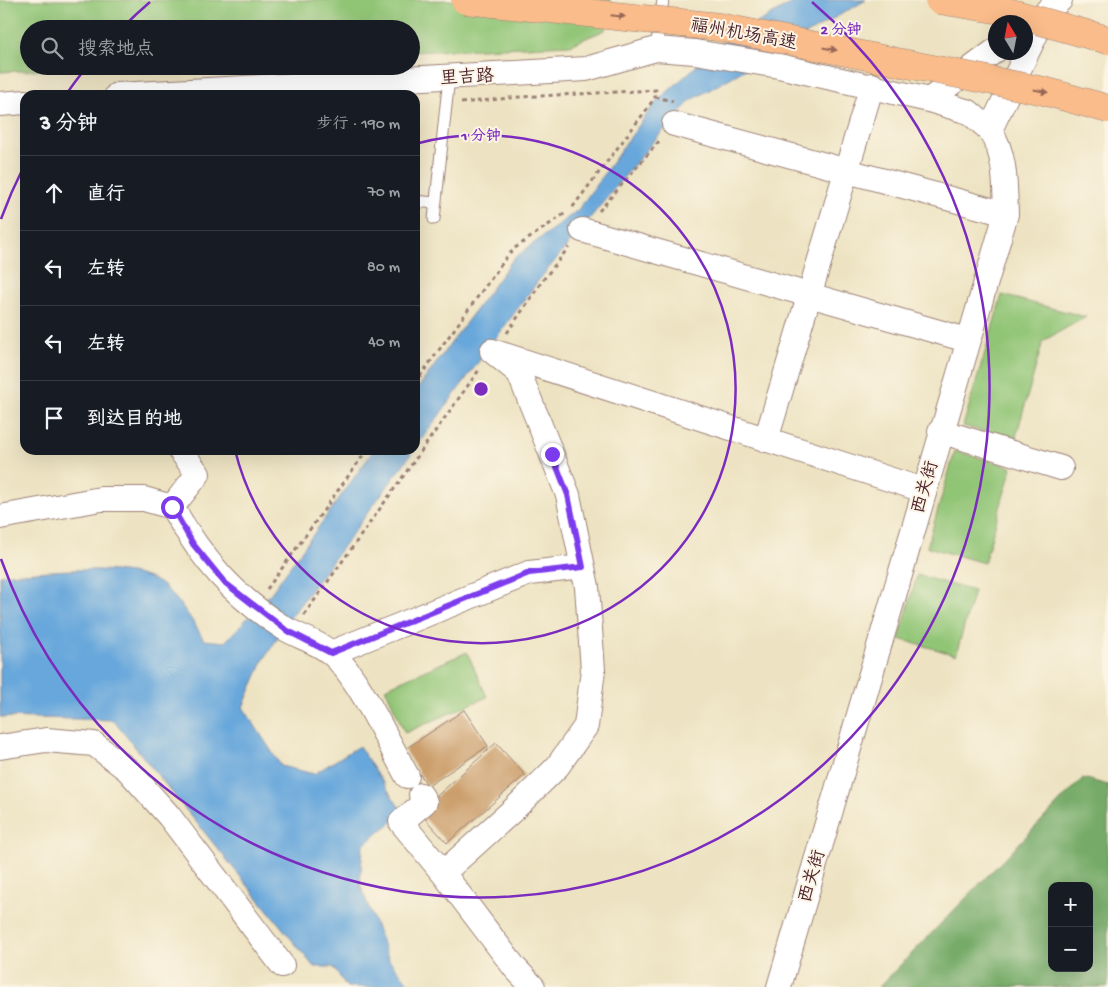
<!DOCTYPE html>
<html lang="zh">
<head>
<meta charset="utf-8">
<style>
	:root { --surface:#171b24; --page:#20242c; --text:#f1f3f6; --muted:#9ea1a6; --line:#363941 }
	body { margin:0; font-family:"Gochi Hand","LXGW WenKai TC",sans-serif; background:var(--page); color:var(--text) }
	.controls { position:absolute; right:15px; bottom:15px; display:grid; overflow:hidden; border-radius:10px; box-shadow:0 5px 20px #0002 }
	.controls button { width:45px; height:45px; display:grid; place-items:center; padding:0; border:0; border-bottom:1px solid var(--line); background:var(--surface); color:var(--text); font:25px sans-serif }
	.compass { position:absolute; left:988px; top:15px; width:45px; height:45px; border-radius:50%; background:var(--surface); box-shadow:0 5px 20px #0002; rotate:350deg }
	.stop { position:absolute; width:15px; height:15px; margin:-11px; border:4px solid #7c3aed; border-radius:50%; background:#fff }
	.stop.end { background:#7c3aed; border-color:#fff; box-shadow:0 1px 5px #0008 }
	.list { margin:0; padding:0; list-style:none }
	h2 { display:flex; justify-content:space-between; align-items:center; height:65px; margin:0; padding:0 20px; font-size:21px }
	h2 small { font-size:16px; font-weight:400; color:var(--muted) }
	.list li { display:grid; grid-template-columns:32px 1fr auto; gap:15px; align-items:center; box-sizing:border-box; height:75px; padding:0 20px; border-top:1px solid var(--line) }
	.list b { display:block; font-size:19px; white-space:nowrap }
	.list em { font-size:16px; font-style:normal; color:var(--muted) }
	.icon { flex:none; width:28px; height:28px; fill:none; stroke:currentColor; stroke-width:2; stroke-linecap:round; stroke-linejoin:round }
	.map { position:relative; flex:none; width:1108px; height:987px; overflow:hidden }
	.search { position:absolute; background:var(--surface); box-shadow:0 5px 20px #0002; left:20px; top:20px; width:400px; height:55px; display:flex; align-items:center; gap:12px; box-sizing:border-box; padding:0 18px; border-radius:28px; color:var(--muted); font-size:19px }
	.panel { position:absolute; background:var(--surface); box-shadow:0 5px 20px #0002; left:20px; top:90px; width:400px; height:365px; border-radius:15px }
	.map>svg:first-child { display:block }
</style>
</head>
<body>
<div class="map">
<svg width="1108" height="987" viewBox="0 0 1108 987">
	<rect width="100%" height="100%" fill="#fcf5e5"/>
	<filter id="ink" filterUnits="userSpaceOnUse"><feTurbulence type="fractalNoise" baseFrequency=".02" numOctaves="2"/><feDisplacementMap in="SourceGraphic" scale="10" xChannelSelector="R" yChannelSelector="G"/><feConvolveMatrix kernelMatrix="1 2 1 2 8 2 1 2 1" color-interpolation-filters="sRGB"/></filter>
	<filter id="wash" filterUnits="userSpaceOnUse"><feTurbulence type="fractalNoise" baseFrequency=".0096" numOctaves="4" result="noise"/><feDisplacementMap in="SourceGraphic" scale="20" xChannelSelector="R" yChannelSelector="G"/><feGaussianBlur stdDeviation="1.12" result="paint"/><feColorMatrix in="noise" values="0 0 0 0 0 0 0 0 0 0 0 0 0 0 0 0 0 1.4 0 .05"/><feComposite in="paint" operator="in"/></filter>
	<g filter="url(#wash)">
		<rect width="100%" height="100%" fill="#ede3c2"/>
		<!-- green -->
		<path fill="#91c576" stroke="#6e7250" d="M0,0H611L605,30L570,45L411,52V29H29V66H115L0,72Z
			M1002,295L1086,317L1043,341L1015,440L963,426Z
			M955,451L1012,467L984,563L927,547Z
			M917,575L974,591L956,655L899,639Z
			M467,652L487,697L405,733L385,688Z"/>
		<!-- forest -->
		<path fill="#74aa67" stroke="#5f6449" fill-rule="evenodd" d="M1083,778L1108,785V987H879ZM1052,886H1089V968H1052Z"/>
		<!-- water -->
		<path fill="#68a7db" stroke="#596383" d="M797,0H866L690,101L653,142L538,281L415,448V392L513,259L578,210L655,103L722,43Z
			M374,450H414L288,621L263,661L243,707L281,766L314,774L359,746L403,813L363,845L360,884L389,960L412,987H347L333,967H314L113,720L0,717V575C38,572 132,561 162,585C180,600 192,620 204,640L225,642L271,593Z"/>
		<g id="blocks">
			<!-- building -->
			<path fill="#cb9d6a" d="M464,710L488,746L428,786L404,750Z
				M496,743L525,775L447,843L419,812Z"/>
		</g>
	</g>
	<g filter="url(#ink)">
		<use href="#blocks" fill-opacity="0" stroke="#9c8176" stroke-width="1"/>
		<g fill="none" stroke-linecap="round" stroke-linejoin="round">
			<!-- service casing -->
			<g stroke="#9c8176" stroke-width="13">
				<path id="service" d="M656,49L663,0
					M415,201L435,203
					M434,219L449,77"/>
			</g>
			<!-- minor casing -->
			<g stroke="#9c8176" stroke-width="26">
				<path id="minor" d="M117,95L586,69L656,49L695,52L779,66L929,100L969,112L990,130
					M929,100L996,50
					M0,104L25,102
					M674,124L1006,214
					M582,230L967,340
					M940,431L1061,468
					M766,440L872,85
					M172,507L198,474L180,450
					M0,517L101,499H144L172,507C202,559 233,596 284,628C299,637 318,642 331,653C358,675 389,744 407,776
					M331,653L529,573L583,567
					M0,747L46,740L94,744L128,770L169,816L282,965
					M421,795L425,802L401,822L443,873
					M533,987L515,968L443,873L513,810L557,767L586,726L593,670L587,587L568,495L519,373L492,351L923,490
					M779,987L1006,214C1005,184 1006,155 990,130L1047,11L1060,0"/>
			</g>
			<!-- path -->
			<path stroke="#9c8176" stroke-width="3" stroke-dasharray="4 4" stroke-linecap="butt" d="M655,97L673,101
				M461,103L519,97L656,90L655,97L647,109L572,208
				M599,211L660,140
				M507,333L543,280L569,247
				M415,383L506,258L515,248L567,212
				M267,589L367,450
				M304,615L479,370"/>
			<!-- service -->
			<use href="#service" stroke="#fff" stroke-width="11"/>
			<!-- minor -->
			<use href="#minor" stroke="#fff" stroke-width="24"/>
			<!-- motorway-bridge casing -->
			<g stroke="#9c8176" stroke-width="29" stroke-linecap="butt">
				<path id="motorway-bridge" d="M465,0L719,27L1044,91L1108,109
					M939,0L1001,10L1108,40"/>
			</g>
			<!-- motorway-bridge -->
			<use href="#motorway-bridge" stroke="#f9bc8a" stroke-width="28"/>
		</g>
		<!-- one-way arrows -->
		<defs><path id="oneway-solid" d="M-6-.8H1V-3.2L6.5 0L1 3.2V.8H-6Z" transform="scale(1.25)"/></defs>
		<g fill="#996656">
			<use href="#oneway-solid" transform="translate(618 16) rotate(6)"/>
			<use href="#oneway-solid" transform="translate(830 49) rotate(11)"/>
			<use href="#oneway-solid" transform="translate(1041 91) rotate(12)"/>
		</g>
	</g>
	<g fill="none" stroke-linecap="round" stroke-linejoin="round" filter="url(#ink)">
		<!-- route -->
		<path stroke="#7c3aed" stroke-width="6" d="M172,507L193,544L224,582L286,630L331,653L529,573L583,567L568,495L552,454"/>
	</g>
	<!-- distance rings -->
	<g fill="none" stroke="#7b2cbf" stroke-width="2.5">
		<path d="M415 144A254 254 0 1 1 235 450"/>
		<path d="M1 219A509 509 0 0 1 24 166M67 93A509 509 0 0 1 85 69M124 26A509 509 0 0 1 150 2M812 2A509 509 0 1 1 1 559"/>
	</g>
	<g text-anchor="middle" stroke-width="4" stroke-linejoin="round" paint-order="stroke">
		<!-- street labels -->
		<g font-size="18" fill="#4a1f2b" stroke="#fcf5e5">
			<text transform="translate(744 33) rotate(10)" y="6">福州机场高速</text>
			<text transform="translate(467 76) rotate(-3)" y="6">里吉路</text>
			<text transform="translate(924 487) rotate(-74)" y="6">西关街</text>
			<text transform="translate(811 876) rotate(-74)" y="6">西关街</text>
		</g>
	</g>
	<circle cx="481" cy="389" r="8" fill="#7b2cbf" stroke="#fcf5e5" stroke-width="2.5"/>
	<g font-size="15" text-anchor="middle" font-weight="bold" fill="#7b2cbf" stroke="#fcf5e5" stroke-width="4" stroke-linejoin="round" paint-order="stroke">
		<text x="841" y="34">2 分钟</text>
		<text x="481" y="140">1 分钟</text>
	</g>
</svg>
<div class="controls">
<button>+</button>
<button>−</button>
</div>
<svg class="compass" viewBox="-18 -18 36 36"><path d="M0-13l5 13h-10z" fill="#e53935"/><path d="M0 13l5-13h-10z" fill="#9ea1a6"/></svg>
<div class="stop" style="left:172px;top:507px"></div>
<div class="stop end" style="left:552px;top:454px"></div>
<div class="search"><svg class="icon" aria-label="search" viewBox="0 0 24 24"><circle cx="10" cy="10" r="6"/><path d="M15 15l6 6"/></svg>搜索地点</div>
<section class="panel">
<h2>3 分钟<small>步行 · 190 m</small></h2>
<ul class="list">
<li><svg class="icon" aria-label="ahead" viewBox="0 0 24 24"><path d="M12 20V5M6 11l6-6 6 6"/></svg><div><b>直行</b></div><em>70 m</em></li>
<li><svg class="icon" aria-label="left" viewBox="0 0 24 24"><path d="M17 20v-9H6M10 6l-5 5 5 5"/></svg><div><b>左转</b></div><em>80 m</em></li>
<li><svg class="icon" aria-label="left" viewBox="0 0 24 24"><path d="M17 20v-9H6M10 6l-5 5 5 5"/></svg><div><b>左转</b></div><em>40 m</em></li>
<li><svg class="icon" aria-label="arrive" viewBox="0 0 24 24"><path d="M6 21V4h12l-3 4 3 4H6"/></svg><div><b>到达目的地</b></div></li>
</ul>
</section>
</div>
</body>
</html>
